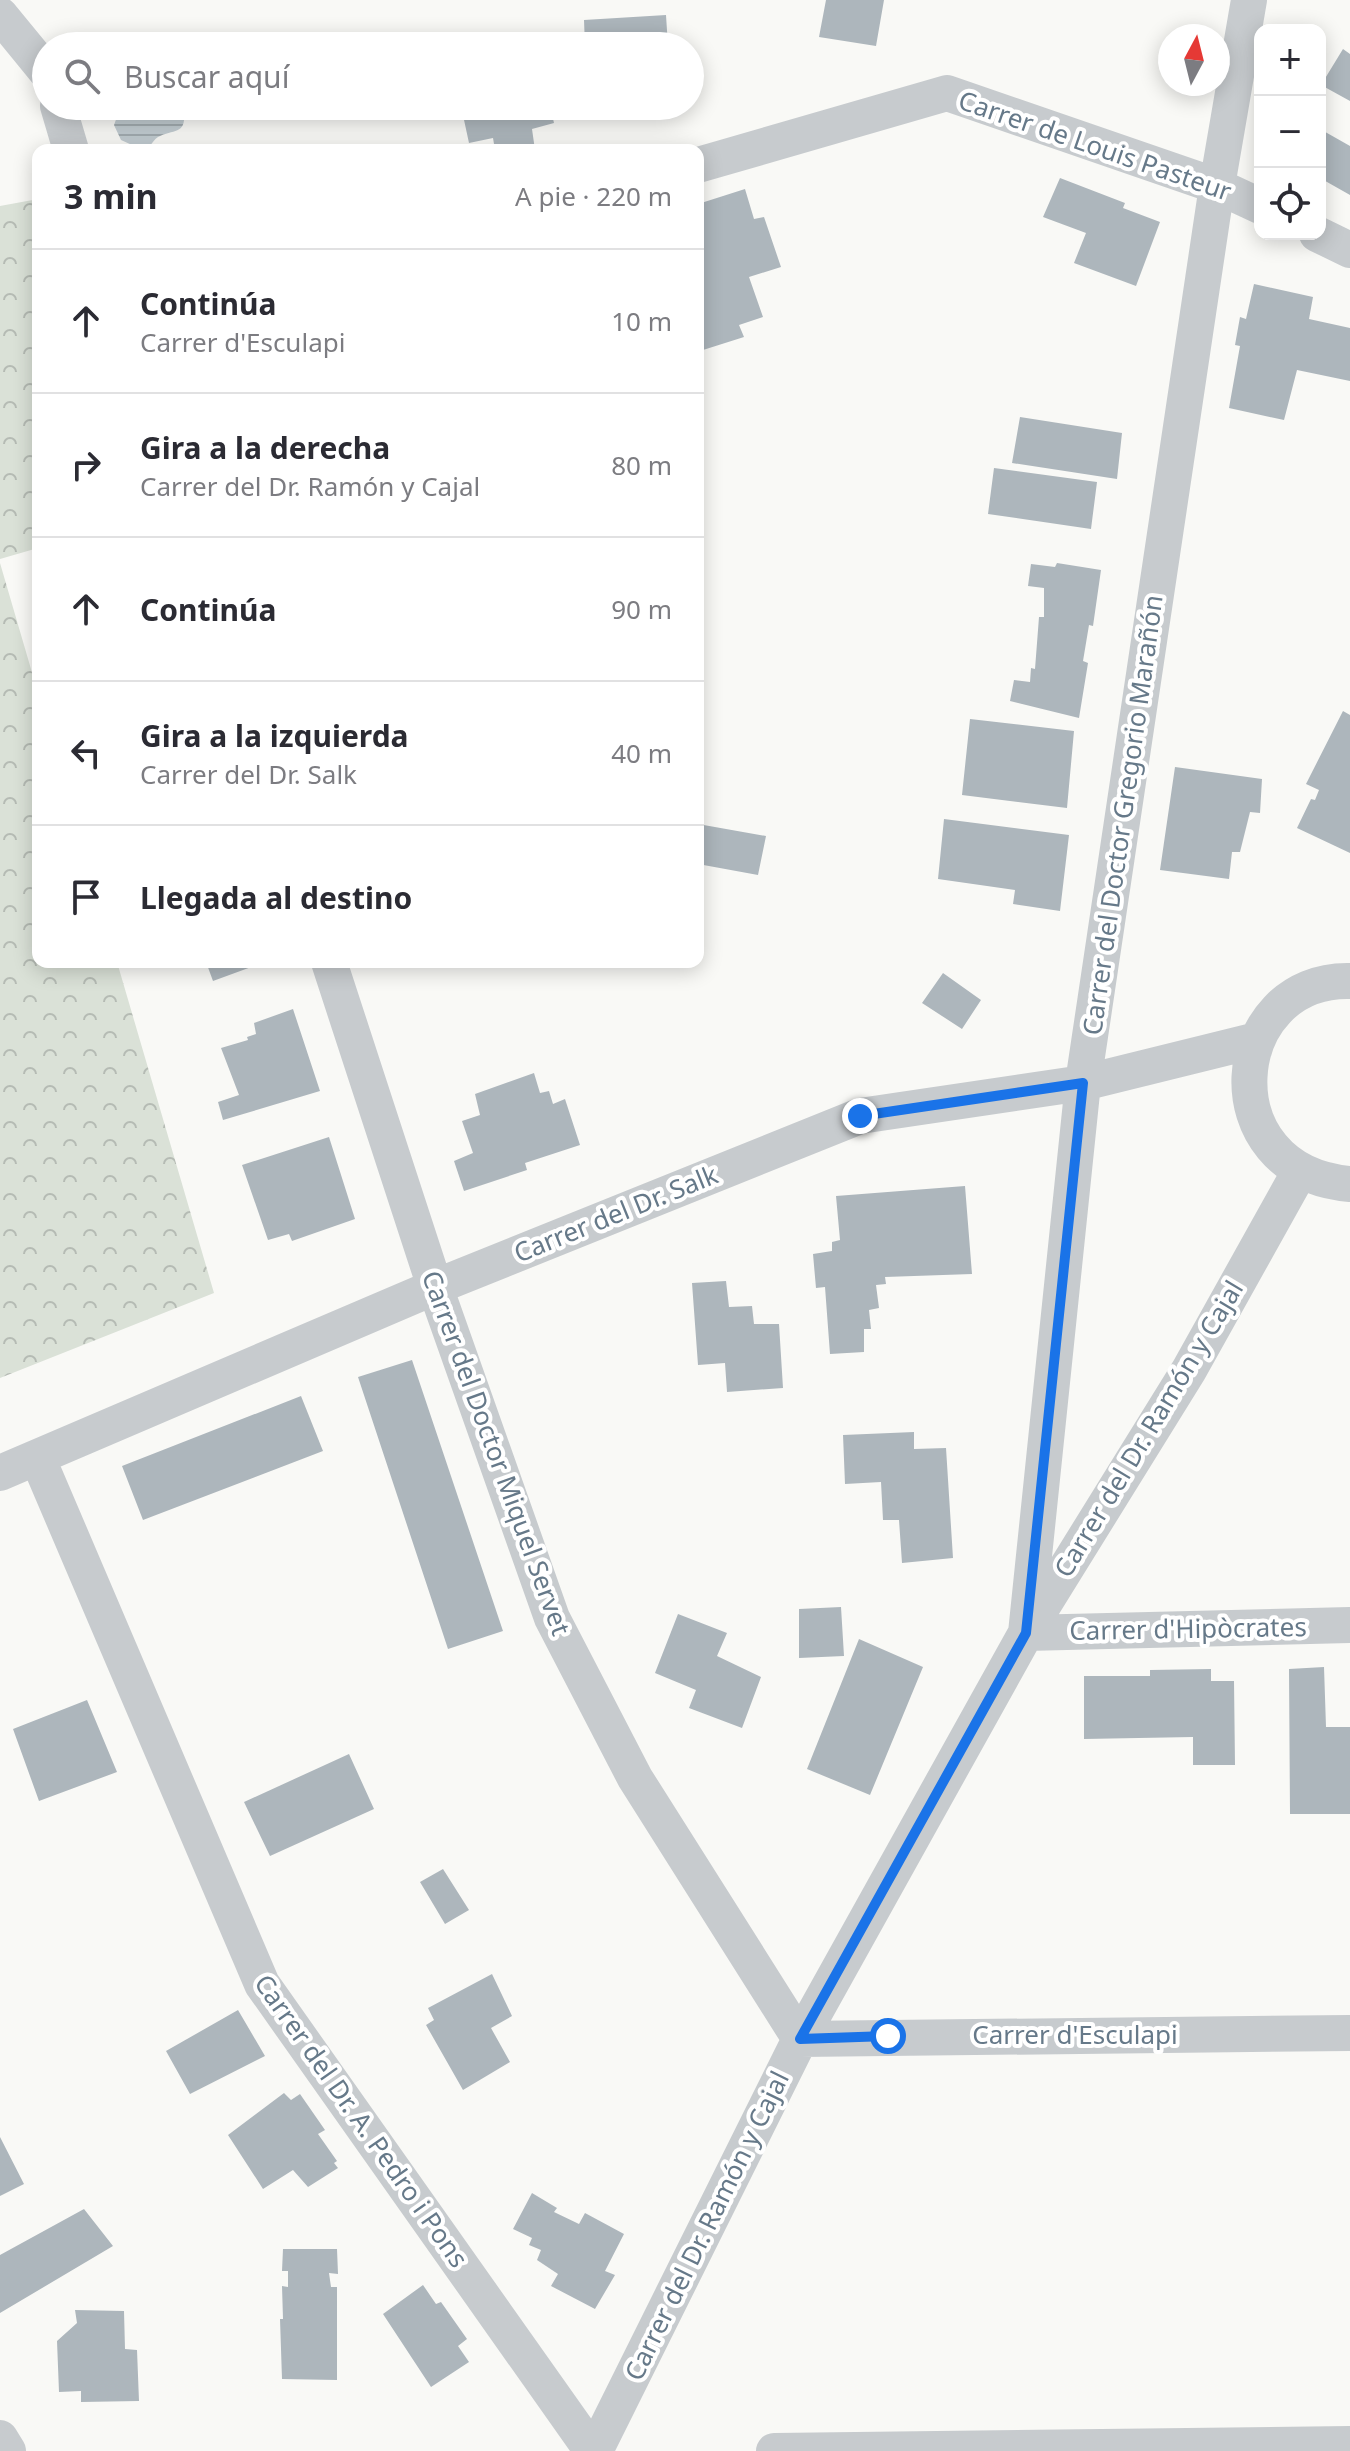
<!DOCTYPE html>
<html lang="es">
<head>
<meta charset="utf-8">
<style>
	:root { --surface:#fff; --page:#f7f7f7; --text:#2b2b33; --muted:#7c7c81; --line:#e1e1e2 }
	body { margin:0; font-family:"Noto Sans",sans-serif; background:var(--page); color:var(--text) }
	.controls { position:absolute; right:24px; top:24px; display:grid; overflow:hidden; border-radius:16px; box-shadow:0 4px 20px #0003 }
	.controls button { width:72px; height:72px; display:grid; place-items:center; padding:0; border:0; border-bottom:2px solid var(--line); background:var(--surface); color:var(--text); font:40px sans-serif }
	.compass { position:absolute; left:1158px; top:24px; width:72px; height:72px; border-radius:50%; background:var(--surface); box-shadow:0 4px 20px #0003; rotate:7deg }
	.stop { position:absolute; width:24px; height:24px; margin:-18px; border:6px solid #1a73e8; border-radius:50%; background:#fff }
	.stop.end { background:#1a73e8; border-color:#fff; box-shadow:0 2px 8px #0008 }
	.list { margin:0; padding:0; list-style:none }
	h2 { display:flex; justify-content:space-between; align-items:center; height:104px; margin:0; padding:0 32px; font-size:34px }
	h2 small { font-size:26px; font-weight:400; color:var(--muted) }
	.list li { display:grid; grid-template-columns:52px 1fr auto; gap:24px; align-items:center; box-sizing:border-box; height:144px; padding:0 32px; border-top:2px solid var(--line) }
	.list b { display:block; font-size:30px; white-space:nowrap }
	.list p { margin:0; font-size:26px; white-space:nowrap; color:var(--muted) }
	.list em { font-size:26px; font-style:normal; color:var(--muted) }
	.icon { flex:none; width:44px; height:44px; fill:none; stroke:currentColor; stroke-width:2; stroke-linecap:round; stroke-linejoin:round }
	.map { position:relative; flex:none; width:1350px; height:2451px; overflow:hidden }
	.search { position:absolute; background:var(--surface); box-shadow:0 4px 20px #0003; left:32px; top:32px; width:672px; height:88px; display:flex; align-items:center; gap:20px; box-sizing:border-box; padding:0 28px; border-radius:44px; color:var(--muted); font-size:30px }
	.panel { position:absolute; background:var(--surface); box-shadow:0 4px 20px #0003; left:32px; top:144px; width:672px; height:824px; border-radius:16px }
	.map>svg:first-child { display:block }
</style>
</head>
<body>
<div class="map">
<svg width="1350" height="2451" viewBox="0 0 1350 2451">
	<defs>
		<pattern id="forest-crowns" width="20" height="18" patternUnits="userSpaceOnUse" patternTransform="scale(2)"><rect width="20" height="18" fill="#dae1d7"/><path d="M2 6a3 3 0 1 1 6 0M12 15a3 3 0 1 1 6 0" fill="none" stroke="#b5bbb4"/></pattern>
		<pattern id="water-rules" width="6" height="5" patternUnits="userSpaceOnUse" patternTransform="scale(2)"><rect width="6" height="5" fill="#c1cbd0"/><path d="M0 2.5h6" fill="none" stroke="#a1aaaf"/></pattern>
	</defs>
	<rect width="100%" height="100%" fill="#f9f9f6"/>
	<!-- forest -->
	<path fill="url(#forest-crowns)" d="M38,199V548L0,559V206Z
		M0,563L38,693V962H117L214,1293L0,1378Z"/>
	<!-- water -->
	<path fill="url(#water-rules)" d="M148,106H177L184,113C186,135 173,129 158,137C151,142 152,147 143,150L121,140L114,125L118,114Z"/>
	<!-- building -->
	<path fill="#adb6bc" d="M826,0H884L876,46L819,37Z
		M666,15L668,46H585L584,20Z
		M1343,49L1350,54V101L1321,85Z
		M461,106H550L554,123L532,129L535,150H495L493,138L469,143Z
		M1320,129L1350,146V195L1320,178Z
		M1060,178L1125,203L1123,208L1160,222L1136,286L1074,263L1086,233L1043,217Z
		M745,189L754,219L764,217L781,267L749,277L763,317L739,325L744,337L703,350L698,336V204Z
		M1254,284L1313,297L1309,319L1350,328V381L1297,370L1284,420L1229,408L1240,346L1235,345L1240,317L1246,319Z
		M1020,417L1122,433L1117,479L1012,463Z
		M994,468L1097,482L1091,529L988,514Z
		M1057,563L1101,570L1093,626L1089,625L1083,661L1088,663L1079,718L1010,701L1014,680L1030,682L1031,668L1035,669L1039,617H1044V588L1028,586L1031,564L1055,567Z
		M1343,711L1350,715V853L1297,828L1311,799L1315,800L1319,790L1306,784Z
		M970,719L1074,731L1067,808L962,795Z
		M1175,767L1262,779L1260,813L1250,812L1240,852H1232L1229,879L1160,870Z
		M944,819L1069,835L1060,911L1013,904L1015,890L938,879Z
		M698,824L766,836L758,875L698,864Z
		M206,962H265L213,981Z
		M943,973L981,1000L962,1029L922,1003Z
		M293,1009L320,1091L223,1120L218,1102L239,1095L221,1048L248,1040L247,1037L256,1034L254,1023Z
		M534,1073L540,1093L549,1091L553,1104L565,1099L580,1145L525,1163L527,1170L464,1191L454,1161L473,1153L462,1121L480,1115L475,1094Z
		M329,1137L355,1219L292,1241L289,1234L268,1240L242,1165Z
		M965,1186L972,1274L885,1277L886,1284L876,1285L879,1308L869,1310L871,1329H864V1352L830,1354L825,1287L816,1288L813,1254L832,1251V1242L840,1240L836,1196Z
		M726,1281L729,1307L752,1306L754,1324H779L783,1388L727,1392L725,1363L698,1365L692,1283Z
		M412,1360L503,1631L448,1649L358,1377Z
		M301,1396L323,1451L143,1520L122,1466Z
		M914,1432V1449L946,1448L953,1558L902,1563L899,1520H883L881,1482L845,1484L843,1435Z
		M841,1607L844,1656L799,1658V1609Z
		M678,1614L727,1633L717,1656L761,1677L742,1728L689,1708L696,1690L655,1673Z
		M859,1639L923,1667L870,1795L807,1769Z
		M1324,1667L1326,1727H1350V1814H1290L1289,1669Z
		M1211,1669V1681H1234L1235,1765H1193V1737L1084,1739V1676H1150V1670Z
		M87,1700L117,1772L39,1801L13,1729Z
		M349,1754L374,1809L270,1856L244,1802Z
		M443,1869L469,1910L445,1924L420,1882Z
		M492,1974L512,2016L491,2028L510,2062L463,2090L426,2025L434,2020L428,2008Z
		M238,2010L265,2056L190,2094L166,2051Z
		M284,2093L291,2100L300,2094L325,2130L318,2134L337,2161L334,2163L338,2168L308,2187L293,2170L263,2189L228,2135Z
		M0,2137L24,2184L0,2196Z
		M532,2193L557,2208L554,2212L579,2224L585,2213L624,2234L605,2271L615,2275L595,2309L551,2286L558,2274L537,2260L541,2250L529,2245L532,2238L513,2229Z
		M84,2209L113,2246L0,2313V2255Z
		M283,2249H337L338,2274L329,2273L331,2287H337V2380L282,2379L280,2319H283L282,2286L288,2287V2271H282Z
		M423,2285L436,2304L441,2302L467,2339L458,2346L469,2362L431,2387L383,2314Z
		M75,2310L124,2311L125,2349L137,2350L139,2401L81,2402V2391L59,2392L57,2341L77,2323Z"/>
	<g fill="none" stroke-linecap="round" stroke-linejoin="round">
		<!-- minor -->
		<path stroke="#c7cbce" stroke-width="36" d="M1249,0L1217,186L1083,1083L1026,1633L1350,1625
			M0,15L46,71
			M58,106L71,150
			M698,165L947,93L1217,186L1260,206
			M1317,234L1350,250
			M329,962L435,1287L552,1618L635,1778L800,2039L1350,2033
			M1350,981C1225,978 1207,1172 1350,1184
			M38,1459L262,1984L592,2451
			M0,1473L435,1287L860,1116L1083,1083L1257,1040
			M0,2438L8,2451
			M595,2451L800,2039L1026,1633L1189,1370L1300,1171
			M774,2451L1350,2444"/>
	</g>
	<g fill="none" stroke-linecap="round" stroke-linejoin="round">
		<!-- route -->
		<path stroke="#1a73e8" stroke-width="10" d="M860,1116L1083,1083L1026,1633L800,2039L888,2036"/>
	</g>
	<g text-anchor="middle" stroke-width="8" stroke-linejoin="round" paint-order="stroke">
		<!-- street labels -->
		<g font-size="26" fill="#667989" stroke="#fff">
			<text transform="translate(1095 146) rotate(19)" y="9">Carrer de Louis Pasteur</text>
			<text transform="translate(1123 815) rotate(-82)" y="9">Carrer del Doctor Gregorio Marañón</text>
			<text transform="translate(616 1214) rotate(-22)" y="9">Carrer del Dr. Salk</text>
			<text transform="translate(1149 1429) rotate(-59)" y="9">Carrer del Dr. Ramón y Cajal</text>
			<text transform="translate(496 1453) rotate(70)" y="9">Carrer del Doctor Miquel Servet</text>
			<text transform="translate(1188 1629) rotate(-1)" y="9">Carrer d'Hipòcrates</text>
			<text x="1075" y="2044">Carrer d'Esculapi</text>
			<text transform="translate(361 2121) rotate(55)" y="9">Carrer del Dr. A. Pedro i Pons</text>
			<text transform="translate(707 2226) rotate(-64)" y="9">Carrer del Dr. Ramón y Cajal</text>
		</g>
	</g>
</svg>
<div class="controls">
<button>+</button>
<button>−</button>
<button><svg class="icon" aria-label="locate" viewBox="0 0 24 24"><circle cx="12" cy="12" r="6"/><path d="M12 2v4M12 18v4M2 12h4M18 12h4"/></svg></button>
</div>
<svg class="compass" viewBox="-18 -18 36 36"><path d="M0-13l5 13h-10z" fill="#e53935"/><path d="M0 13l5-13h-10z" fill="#7c7c81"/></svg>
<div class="stop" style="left:888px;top:2036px"></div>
<div class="stop end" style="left:860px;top:1116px"></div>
<div class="search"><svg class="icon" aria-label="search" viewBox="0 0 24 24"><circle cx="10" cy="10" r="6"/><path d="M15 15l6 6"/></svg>Buscar aquí</div>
<section class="panel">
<h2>3 min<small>A pie · 220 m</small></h2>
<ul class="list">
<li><svg class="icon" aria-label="ahead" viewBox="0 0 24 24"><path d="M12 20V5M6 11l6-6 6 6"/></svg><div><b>Continúa</b><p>Carrer d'Esculapi</p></div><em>10 m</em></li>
<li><svg class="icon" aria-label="right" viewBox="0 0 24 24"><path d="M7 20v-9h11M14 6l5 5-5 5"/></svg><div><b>Gira a la derecha</b><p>Carrer del Dr. Ramón y Cajal</p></div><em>80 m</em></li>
<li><svg class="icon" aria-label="ahead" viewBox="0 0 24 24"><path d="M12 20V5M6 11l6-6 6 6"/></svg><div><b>Continúa</b></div><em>90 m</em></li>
<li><svg class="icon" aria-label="left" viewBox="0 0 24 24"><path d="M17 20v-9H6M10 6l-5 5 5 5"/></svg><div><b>Gira a la izquierda</b><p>Carrer del Dr. Salk</p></div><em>40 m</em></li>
<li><svg class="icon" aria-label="arrive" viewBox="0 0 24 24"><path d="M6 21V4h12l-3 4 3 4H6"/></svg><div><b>Llegada al destino</b></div></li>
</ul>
</section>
</div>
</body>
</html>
